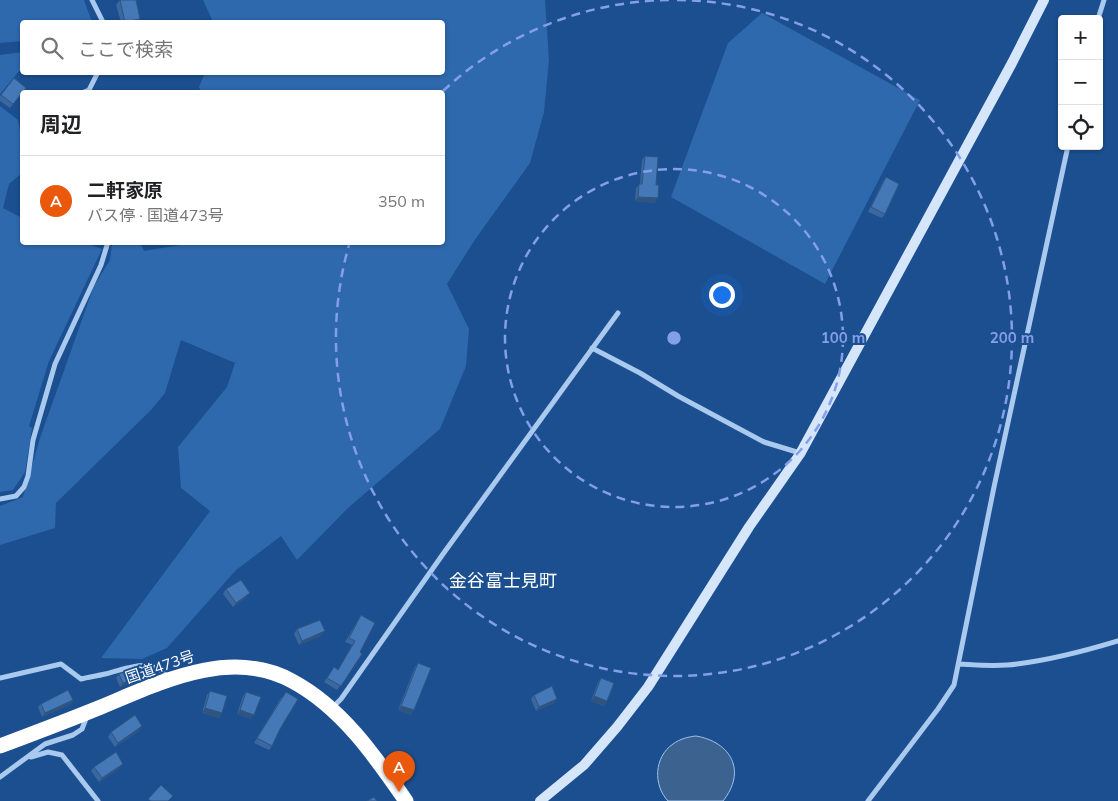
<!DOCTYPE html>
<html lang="ja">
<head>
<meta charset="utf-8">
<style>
	:root { --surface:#fff; --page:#f2f2f2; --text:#202124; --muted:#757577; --line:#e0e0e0; --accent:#ea580c }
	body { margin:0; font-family:Mulish,"Noto Sans JP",sans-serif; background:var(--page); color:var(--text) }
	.controls { position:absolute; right:15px; top:15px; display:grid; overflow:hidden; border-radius:5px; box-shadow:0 1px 4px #0004 }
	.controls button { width:45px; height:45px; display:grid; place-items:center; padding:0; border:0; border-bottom:1px solid var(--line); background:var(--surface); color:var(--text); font:25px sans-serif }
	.you { position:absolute; left:721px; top:294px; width:18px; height:18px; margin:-12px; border:4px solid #fff; border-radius:50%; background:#1a73e8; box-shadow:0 0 0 8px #1a73e833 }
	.badge { display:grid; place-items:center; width:32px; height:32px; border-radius:50%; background:var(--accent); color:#fff; font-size:16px; font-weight:700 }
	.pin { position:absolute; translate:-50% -41px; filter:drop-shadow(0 1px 2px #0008) }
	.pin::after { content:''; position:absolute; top:26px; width:18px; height:15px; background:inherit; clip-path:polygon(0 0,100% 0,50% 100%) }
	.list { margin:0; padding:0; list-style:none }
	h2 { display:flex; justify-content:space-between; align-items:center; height:65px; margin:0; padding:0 20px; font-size:21px }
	h2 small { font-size:16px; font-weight:400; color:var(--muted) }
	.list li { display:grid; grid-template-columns:32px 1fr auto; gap:15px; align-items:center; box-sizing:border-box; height:90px; padding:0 20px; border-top:1px solid var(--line) }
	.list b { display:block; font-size:19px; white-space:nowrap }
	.list p { margin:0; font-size:16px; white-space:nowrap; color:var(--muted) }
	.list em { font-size:16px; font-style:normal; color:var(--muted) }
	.icon { flex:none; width:28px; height:28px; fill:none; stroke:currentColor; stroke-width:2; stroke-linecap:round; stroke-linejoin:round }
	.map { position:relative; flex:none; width:1118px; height:801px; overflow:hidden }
	.search { position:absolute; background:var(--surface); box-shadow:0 1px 4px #0004; left:20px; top:20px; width:425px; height:55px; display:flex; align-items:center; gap:12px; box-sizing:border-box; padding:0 18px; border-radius:5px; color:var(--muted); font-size:19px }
	.panel { position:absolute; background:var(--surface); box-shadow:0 1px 4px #0004; left:20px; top:90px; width:425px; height:155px; border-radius:5px }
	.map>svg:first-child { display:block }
</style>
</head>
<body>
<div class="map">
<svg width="1118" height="801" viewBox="0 0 1118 801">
	<rect width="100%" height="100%" fill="#1b4f8f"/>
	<!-- green -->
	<path fill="#2e69ad" d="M0,0H84L92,22H22V41L0,43Z
		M203,0H545L549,60L544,112L530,163L474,241L447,284L469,329L466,366L440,429L348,508L297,560L281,536L236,570L167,648L142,659L101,658L210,511L181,488L178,447L227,387L235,363L181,340L165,393L151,410L56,503L55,528L0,545V506L23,497L40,438L94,286L110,260L112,243H140L144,251L199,242H442V92H201L199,87L205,73L442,72V22H213Z
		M762,13L920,100L825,284L671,197L728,43Z
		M22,52V69L20,70L0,94V55Z
		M0,106L18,120L22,142V173L9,184L3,208L22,218V242L86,243L102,249L49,361L29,426L32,428L25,472L13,490L0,492Z"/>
	<!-- water -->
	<path fill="#3c6290" stroke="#9cc4f0" d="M696,736C731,742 747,771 723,801H668C653,785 654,757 673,744C680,739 687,737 696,736Z"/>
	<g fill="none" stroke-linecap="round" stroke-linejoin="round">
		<!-- street -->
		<path stroke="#a9c9ee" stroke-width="5" d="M92,0L103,22
			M1098,19L1104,0
			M84,92L89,90L98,72
			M592,348L640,373L678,396L764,442L800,453
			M0,499L16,496L24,487L28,476L33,440L55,364L101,265L108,242
			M959,664C978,665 998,667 1017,664C1051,660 1085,651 1118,641
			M0,678L61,664L81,679C89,677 97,676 105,674C126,669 151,656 168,677
			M333,707L341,699L443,554L618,313
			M31,757L48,752L62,755L98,801
			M0,777L45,744L73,735L82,729L87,716
			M868,801L938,709L954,685L994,487L1068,146"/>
		<!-- secondary -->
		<path stroke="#d6e6fa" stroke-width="10" d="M540,801L584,765L617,727L648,687L749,527L800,454L1012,63L1044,0"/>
		<!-- highway -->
		<path stroke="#fff" stroke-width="15" d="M0,746C32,734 64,722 96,709C155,685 228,646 292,681C341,707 375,756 406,801"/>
	</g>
	<!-- wall -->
	<path fill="#3a679d" d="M120,0L138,22H121L116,5Z
		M14,78L23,92L10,108L0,101V96Z
		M645,156L656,185L655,203L635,201L636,188L640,184L642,160Z
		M886,177L885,214L882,218L868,212L883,181Z
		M226,589L247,597L233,607L223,594Z
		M361,615L360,652L362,654L337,690L324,682L334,667L338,670L352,645L345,642Z
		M297,629L321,636L299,645L294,634Z
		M418,663L411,715L398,710L415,667Z
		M119,674L135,681L120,687L116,678Z
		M601,678L607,701L604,706L591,701L598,682Z
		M210,691L222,713L219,718L202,713L207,695Z
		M246,692L251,719L237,714L243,696Z
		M534,695L554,703L536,711L531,699Z
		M282,696L272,746L269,750L254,743Z
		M73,700L71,704L42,717L38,707L41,704Z
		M142,726L139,731L115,747L108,737L111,732Z
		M94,767L120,768L99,782L91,771Z"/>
	<!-- shaded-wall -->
	<path fill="#305480" d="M140,19L138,22H127Z
		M638,197L658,198L655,203L635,201Z
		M250,593L247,597L233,607L236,603Z
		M325,631L321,636L299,645L302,641Z
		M139,677L135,681L120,687L123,683Z
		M594,696L607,701L604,706L591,701Z
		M557,699L554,703L536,711L539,707Z
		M73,700L71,704L42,717L45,713Z
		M401,706L414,710L411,715L398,710Z
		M205,708L222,713L219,718L202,713Z
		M240,710L254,715L251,719L237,714Z
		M142,726L139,731L115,747L118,743Z
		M123,764L120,768L99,782L102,778Z"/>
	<!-- building -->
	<path fill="#4478b7" stroke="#305480" d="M120,0H136L140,19L125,22Z
		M14,78L26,88L13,104L1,95Z
		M645,156L658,157L656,185H659L658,198L638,197L639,184H642Z
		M886,177L899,184L885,214L871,207Z
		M241,580L250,593L236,603L226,589Z
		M361,615L375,623L360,652L362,654L341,686L327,678L334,667L338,670L355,641L349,638Z
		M320,620L325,631L302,641L297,629Z
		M418,663L431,668L414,710L401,706Z
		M135,667L139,677L123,683L119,674Z
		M601,678L614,683L607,701L594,696Z
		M552,686L557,699L539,707L534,695Z
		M68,690L73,700L45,713L41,704Z
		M210,691L227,696L222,713L205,708Z
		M246,692L261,697L254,715L240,710Z
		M286,692L298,699L280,729L272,746L257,738Z
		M135,715L142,726L118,743L111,732Z
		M116,752L123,764L102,778L94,767Z
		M161,785L173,796L168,801H151L148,799Z
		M374,797L377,801H367Z"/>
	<!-- distance rings -->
	<g fill="none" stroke="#839eea" stroke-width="2.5" stroke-dasharray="9 6">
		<circle cx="674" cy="338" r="169"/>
		<path d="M443 91A338 338 0 0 1 671 0M677 0A338 338 0 1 1 349 245"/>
	</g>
	<g text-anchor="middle" stroke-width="4" stroke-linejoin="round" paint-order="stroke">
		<!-- street labels -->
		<g font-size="15" fill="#fff" stroke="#1b4f8f">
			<text transform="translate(160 667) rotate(-19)" y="5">国道473号</text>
		</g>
		<!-- quarter labels -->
		<g font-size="18" fill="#fff" stroke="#1b4f8f">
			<text x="503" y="587">金谷富士見町</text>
		</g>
	</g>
	<circle cx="674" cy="338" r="8" fill="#839eea" stroke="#1b4f8f" stroke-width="2.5"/>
	<g font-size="15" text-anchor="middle" font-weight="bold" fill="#839eea" stroke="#1b4f8f" stroke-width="4" stroke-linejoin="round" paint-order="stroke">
		<text x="843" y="343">100 m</text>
		<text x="1012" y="343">200 m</text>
	</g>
</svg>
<div class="controls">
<button>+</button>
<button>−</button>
<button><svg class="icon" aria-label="locate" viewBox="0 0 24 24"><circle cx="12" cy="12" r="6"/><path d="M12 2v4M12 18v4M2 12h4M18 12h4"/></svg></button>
</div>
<div class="you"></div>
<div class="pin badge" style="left:399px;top:792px">A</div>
<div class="search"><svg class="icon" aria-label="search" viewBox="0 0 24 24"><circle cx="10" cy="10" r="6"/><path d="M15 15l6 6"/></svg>ここで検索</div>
<section class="panel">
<h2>周辺<small></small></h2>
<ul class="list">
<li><span class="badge">A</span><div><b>二軒家原</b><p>バス停 · 国道473号</p></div><em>350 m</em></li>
</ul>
</section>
</div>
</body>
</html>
